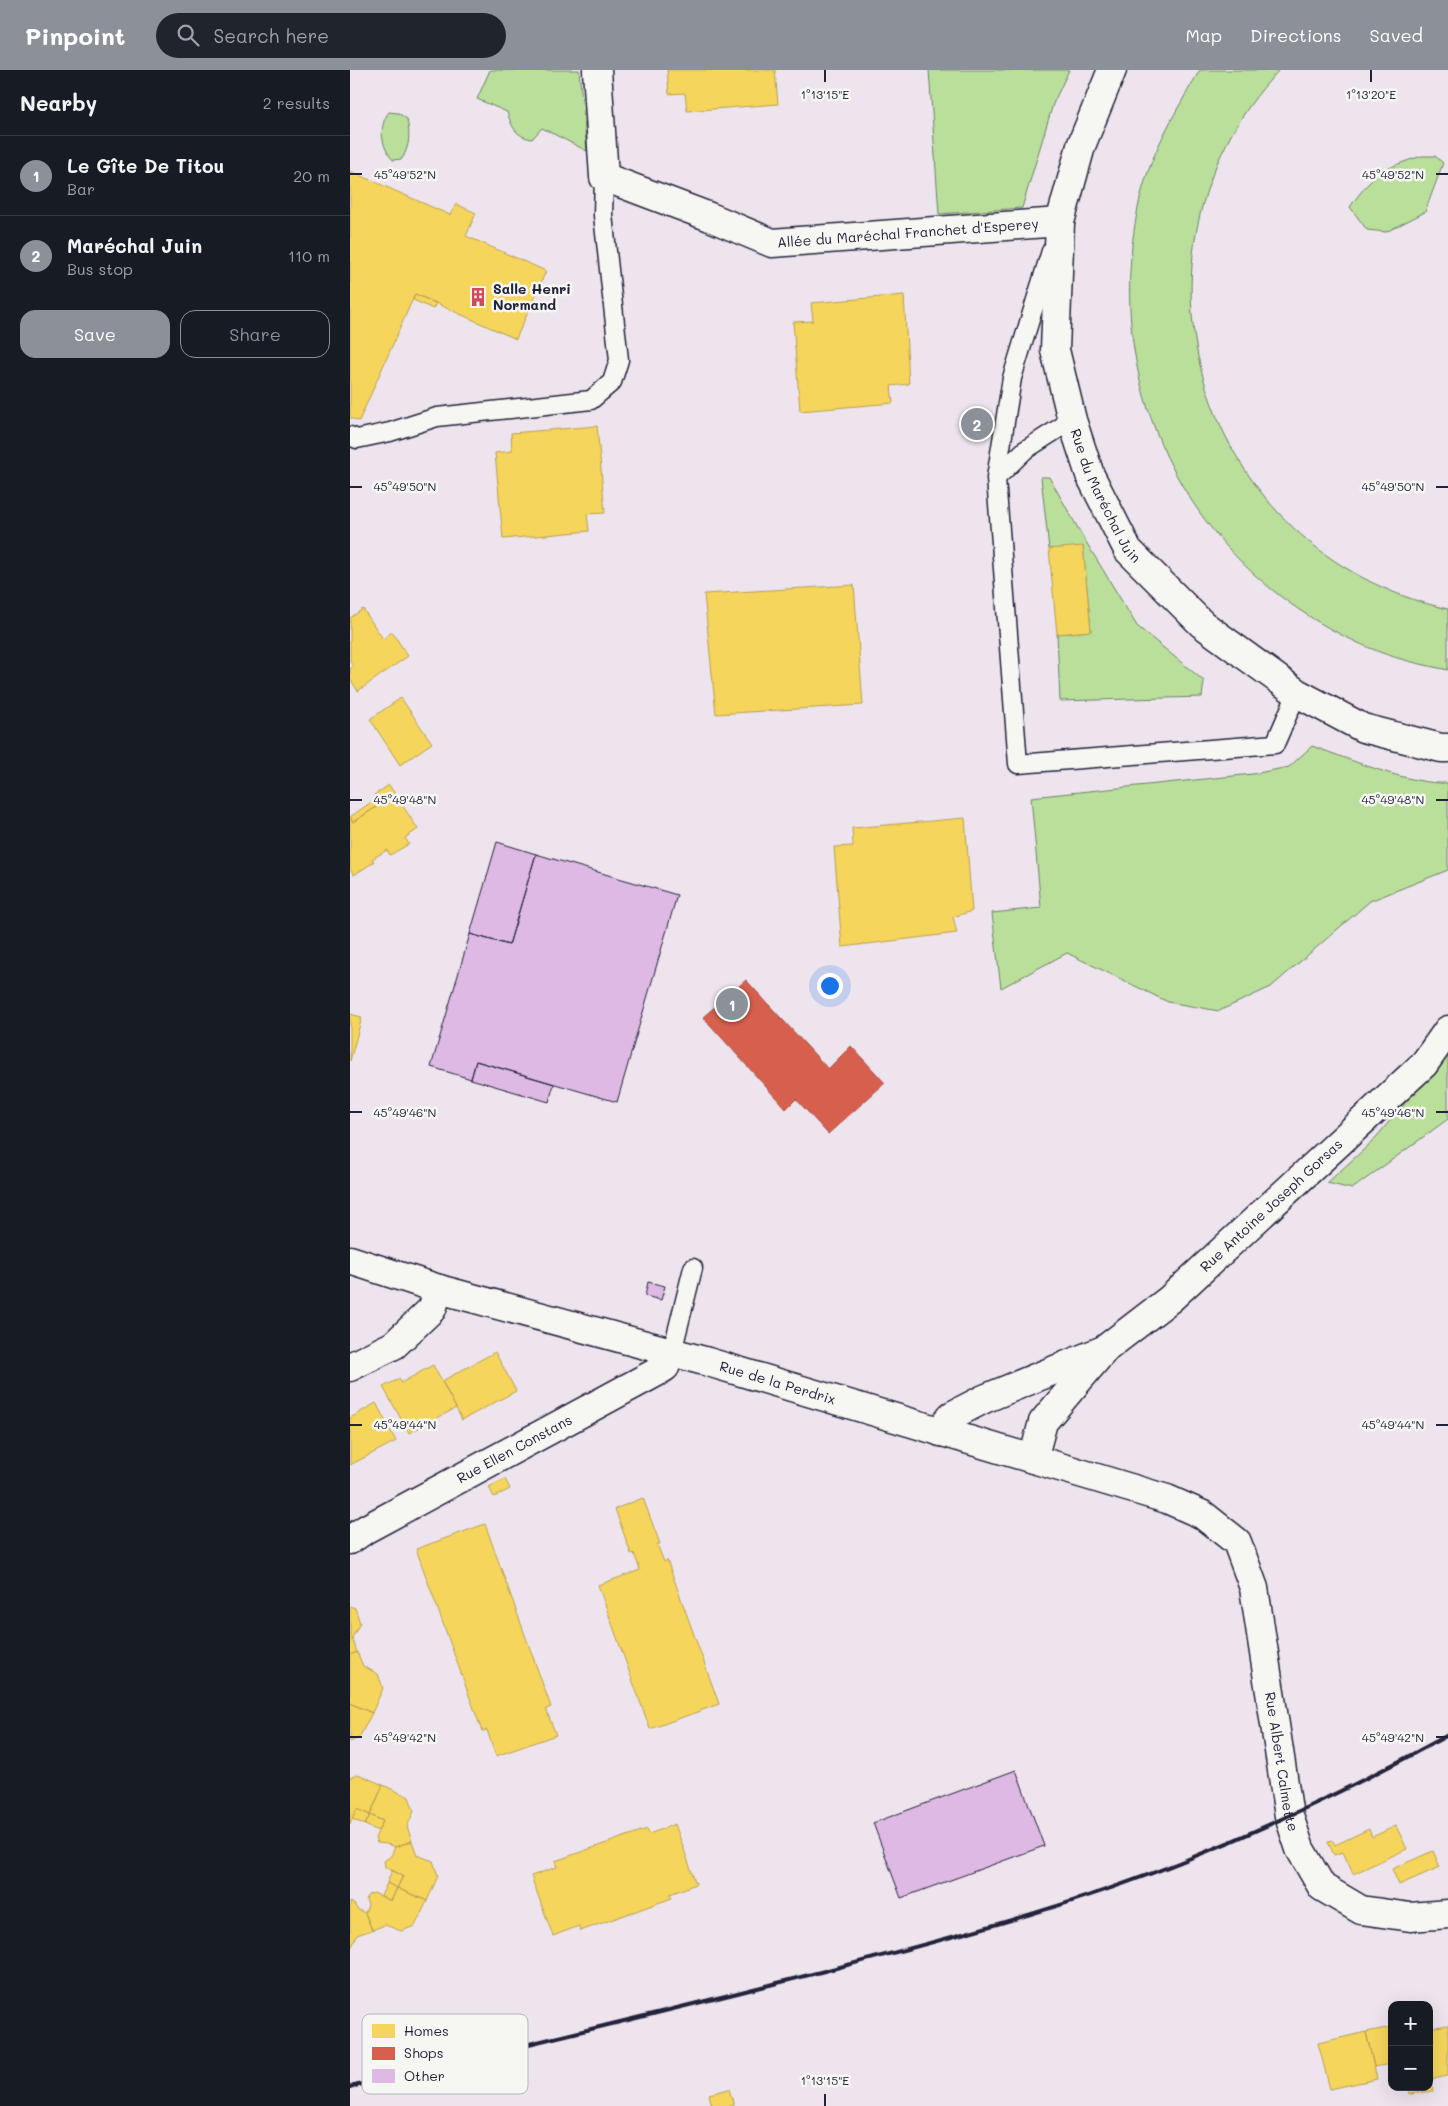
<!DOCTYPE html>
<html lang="en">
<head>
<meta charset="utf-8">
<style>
	:root { --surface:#171b24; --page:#20242c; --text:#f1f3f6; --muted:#9ea1a6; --line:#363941; --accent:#8c9099 }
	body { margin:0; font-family:Mali,sans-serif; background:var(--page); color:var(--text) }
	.controls { position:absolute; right:15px; bottom:15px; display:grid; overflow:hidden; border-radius:10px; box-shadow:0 5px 20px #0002 }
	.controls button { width:45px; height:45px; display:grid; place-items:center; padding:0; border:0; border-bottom:1px solid var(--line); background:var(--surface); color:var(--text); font:25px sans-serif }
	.you { position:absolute; left:479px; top:915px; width:18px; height:18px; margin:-12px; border:4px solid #fff; border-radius:50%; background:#1a73e8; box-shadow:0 0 0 8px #1a73e833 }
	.badge { display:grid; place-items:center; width:32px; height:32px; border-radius:50%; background:var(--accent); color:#fff; font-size:16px; font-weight:700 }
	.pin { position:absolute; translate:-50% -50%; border:2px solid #fff; box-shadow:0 1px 5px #0006 }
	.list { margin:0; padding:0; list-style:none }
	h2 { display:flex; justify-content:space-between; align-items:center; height:65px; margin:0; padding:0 20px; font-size:21px }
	h2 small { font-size:16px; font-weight:400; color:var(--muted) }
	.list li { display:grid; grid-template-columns:32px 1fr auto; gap:15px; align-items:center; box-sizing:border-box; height:80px; padding:0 20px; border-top:1px solid var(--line) }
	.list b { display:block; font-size:19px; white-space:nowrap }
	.list p { margin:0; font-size:16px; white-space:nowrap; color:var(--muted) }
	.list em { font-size:16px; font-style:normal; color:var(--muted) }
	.actions { display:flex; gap:10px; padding:15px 20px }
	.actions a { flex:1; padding:11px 0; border:1px solid var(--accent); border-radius:15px; text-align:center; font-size:18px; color:var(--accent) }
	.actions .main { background:var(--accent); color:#fff }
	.icon { flex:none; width:28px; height:28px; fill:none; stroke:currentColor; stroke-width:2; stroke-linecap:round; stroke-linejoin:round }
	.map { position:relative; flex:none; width:1098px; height:2036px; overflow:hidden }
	header { display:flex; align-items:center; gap:30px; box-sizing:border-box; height:70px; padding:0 25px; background:var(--accent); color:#fff }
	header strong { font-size:24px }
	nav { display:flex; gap:28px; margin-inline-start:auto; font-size:18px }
	.search { width:350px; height:45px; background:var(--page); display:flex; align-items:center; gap:12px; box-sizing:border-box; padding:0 18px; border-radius:28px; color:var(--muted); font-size:19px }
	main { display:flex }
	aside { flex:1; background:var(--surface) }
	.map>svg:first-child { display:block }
</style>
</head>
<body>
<header>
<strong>Pinpoint</strong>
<div class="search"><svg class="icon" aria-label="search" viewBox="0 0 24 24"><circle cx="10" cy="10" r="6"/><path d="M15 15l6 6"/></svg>Search here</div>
<nav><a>Map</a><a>Directions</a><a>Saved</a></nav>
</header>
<main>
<aside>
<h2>Nearby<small>2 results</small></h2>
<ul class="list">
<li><span class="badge">1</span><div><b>Le Gîte De Titou</b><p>Bar</p></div><em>20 m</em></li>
<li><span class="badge">2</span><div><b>Maréchal Juin</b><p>Bus stop</p></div><em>110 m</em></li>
</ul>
<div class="actions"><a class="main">Save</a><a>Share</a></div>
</aside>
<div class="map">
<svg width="1098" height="2036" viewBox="0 0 1098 2036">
	<rect width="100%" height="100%" fill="#eee4ee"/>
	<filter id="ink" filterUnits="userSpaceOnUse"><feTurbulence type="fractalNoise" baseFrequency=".02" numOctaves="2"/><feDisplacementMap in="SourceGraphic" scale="10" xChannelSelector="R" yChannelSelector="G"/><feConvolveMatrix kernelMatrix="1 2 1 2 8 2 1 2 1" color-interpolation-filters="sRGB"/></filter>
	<g filter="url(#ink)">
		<!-- green -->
		<path fill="#b9df9a" stroke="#6e806a" d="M140,0H229L237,81L192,58L182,69C165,66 162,57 157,42L127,29Z
			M579,0H719L703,34L672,138L589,144Z
			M850,0H929C756,184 852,485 1098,539V600C1074,595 1050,590 1027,581C847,509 749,327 788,138C798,87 824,44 850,0Z
			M39,42L48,43L57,49C60,65 60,75 52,89L43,90C31,77 28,56 39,42Z
			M1072,86H1085L1093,93L1075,142L1036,162L1017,160L1000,137C1023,104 1033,98 1072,86Z
			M691,407H699L733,467L787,556L854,611L852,627L710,631L707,564L741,561L733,477L699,479Z
			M962,676C999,689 1060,715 1098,713V800L1020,831L921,917L869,941L818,932L717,883L651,918L642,843L691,838L681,727L903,704L939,697Z
			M1098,982V1049L1002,1119L977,1113L1022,1072Z"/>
		<!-- homes -->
		<path fill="#f6d55c" stroke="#b69f52" d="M317,0H425L428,34L337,41L335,23L319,24Z
			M0,101L100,145L106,134L126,143L116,166L196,201L166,269L65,224L9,351L0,348Z
			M65,224L86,233L83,239L63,230Z
			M554,225L559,314L541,316L543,333L450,341L443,252L463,251L461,233Z
			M247,356L255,443L237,444L239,461L153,469L145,383L162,381L161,363Z
			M733,476L741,561L707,564L699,479Z
			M504,515L513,635L366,644L354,524Z
			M13,539L33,569L42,562L58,586L8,621L0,609V599L3,596L0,592V548Z
			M51,628L82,673L50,695L20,649Z
			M39,715L68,759L55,768L59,774L40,785L37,780L22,789L24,792L4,805L0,799V748L3,752L31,734L24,725Z
			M27,728L31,734L3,752L0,747Z
			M615,748L622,841L603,847L607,863L492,877L484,777L503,776L502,758Z
			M0,944L12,947L0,991Z
			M145,1282L166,1321L112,1350L92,1311Z
			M83,1295L106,1338L59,1363L33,1317L49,1309L51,1313Z
			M26,1333L46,1371L0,1395V1348Z
			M155,1409L160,1419L144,1427L139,1417Z
			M293,1428L310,1474H307L314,1492L317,1490L369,1634L300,1659L248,1515L290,1500L284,1483L281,1484L265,1439Z
			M135,1454L201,1637L196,1639L206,1665L146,1686L137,1660L132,1661L66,1479Z
			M0,1536L5,1538L10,1553L2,1568L7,1582L0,1585Z
			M7,1582L13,1596L28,1604L33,1618L22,1643L0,1633V1585Z
			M0,1633L22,1643L9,1668L0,1672Z
			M8,1704L33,1715L20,1745L7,1739L0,1754V1707Z
			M33,1715L59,1727L64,1741L57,1757L62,1771L45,1777L37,1774L27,1773L25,1768L33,1751L20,1745Z
			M7,1739L20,1745L15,1755L2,1749Z
			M20,1745L33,1751L28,1761L15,1755Z
			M325,1754L346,1814L320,1824L322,1828L230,1861L229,1856L203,1866L181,1806L207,1797L205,1791L297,1759L299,1764Z
			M1046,1756L1057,1779L1003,1804L993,1782L984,1785L978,1772L983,1771L985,1775L1019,1759L1022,1767Z
			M62,1771L67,1785L83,1791L88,1806L77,1831L47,1818L53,1806L35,1797L34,1791L41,1786L45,1777Z
			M1083,1781L1090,1797L1049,1815L1042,1799Z
			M42,1800L53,1806L47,1818L37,1813Z
			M37,1813L47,1818L41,1831L31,1826Z
			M47,1818L77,1831L65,1856L51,1861L35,1855L22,1860L15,1843L18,1835L16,1830L18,1825L24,1823L41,1831Z
			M0,1832L4,1834L7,1839L15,1843L22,1860L7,1865L0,1881Z
			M1098,1955V2006L1083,2009L1079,1987V1958Z
			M1042,1957V1994L1024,1997L1016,1962Z
			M1016,1962L1027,2009L980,2019L968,1973Z
			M1079,2005L1083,2021L1060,2024L1059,2017H1079Z
			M379,2019L384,2036H362L359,2024Z"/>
		<!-- shops -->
		<path fill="#d6604d" stroke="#a04d48" d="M396,910L478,999L501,976L535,1013L478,1064L446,1029L436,1039L353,947Z"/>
		<!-- building -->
		<path fill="#ddb9e3" stroke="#22223b" d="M147,772L186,784L159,875L120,864Z
			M186,784L327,825L267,1032L126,991L121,1009L81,997L120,864L159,875Z
			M126,991L204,1014L199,1032L121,1009Z
			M298,1212L315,1216L311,1230L295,1226Z
			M666,1700L694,1776L551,1828L523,1753Z"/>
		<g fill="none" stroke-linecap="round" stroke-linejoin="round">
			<!-- service casing -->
			<g stroke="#22223b" stroke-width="21">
				<path id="service" d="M701,181L662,308L646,408L668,694L925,674L947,623
					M0,366L7,369L40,362L87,347L241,330L262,312L269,290L253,145L254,107
					M646,408L675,380L722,350
					M322,1282L343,1198"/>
			</g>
			<!-- minor casing -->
			<g stroke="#22223b" stroke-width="31">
				<g id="minor">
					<path id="s1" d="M247,0L254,107L360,147L422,173L710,152"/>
					<path id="s2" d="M762,0L731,76L710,152L705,280L722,350L740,405L778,480L852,554L947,623L1013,658L1091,678H1098"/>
					<path d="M0,1297L44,1275L82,1239L89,1219"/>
					<path d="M590,1362L601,1346L634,1329L751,1281"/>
					<path id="s3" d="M683,1389L693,1352L755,1279L820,1229L1074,994L1098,960"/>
					<path id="s4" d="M0,1470L16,1459L307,1302L315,1297L322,1282"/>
				</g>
			</g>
			<!-- tertiary casing -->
			<g stroke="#22223b" stroke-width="31">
				<g id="tertiary">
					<path id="s5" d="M0,1190L89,1219L358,1292L683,1389L817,1429L853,1445L887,1472L904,1518L939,1746L950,1779L972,1817L1011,1840L1060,1847L1098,1844"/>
				</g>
			</g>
			<!-- service -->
			<use href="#service" stroke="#f6f6f2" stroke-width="18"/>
			<!-- minor -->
			<use href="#minor" stroke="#f6f6f2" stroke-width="28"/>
			<!-- tertiary -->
			<use href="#tertiary" stroke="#f6f6f2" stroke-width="28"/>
			<!-- rail -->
			<path stroke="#22223b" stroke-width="4" d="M0,2017C162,1978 324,1940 486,1898C604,1867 722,1836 836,1790C926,1754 1013,1712 1098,1665"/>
		</g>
	</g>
	<!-- ticks -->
	<path fill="none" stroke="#22223b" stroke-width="2" d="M475,0V12M1021,0V12M0,104H12M1086,104H1098M0,417H12M1086,417H1098M0,730H12M1086,730H1098M0,1042H12M1086,1042H1098M0,1355H12M1086,1355H1098M0,1667H12M1086,1667H1098M475,2024V2036"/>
	<!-- icons -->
	<defs>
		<g id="building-bare" transform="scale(1.5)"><path d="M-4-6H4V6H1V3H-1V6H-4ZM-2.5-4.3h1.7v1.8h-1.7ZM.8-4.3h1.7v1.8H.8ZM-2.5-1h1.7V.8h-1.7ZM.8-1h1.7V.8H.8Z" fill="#d1495b" stroke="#f6f6f2" stroke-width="2.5" paint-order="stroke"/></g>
	</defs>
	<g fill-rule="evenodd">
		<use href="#building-bare" x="128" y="227"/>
	</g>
	<g text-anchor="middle" stroke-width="5" stroke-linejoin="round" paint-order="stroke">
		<!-- street labels -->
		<g font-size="14" fill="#22223b" stroke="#f6f6f2">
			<text dy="5" stroke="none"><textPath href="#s1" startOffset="424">Allée du Maréchal Franchet d'Esperey</textPath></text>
			<text dy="5" stroke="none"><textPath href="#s2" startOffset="444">Rue du Maréchal Juin</textPath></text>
			<text dy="5" stroke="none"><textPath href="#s3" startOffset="354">Rue Antoine Joseph Gorsas</textPath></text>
			<text dy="5" stroke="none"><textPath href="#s5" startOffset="445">Rue de la Perdrix</textPath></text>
			<text dy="5" stroke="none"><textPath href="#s4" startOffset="188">Rue Ellen Constans</textPath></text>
			<text dy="5" stroke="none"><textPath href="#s5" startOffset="1159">Rue Albert Calmette</textPath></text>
		</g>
		<!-- poi labels -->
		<g font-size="14" font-weight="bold" fill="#22223b" stroke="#f6f6f2" text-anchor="start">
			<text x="143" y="224">Salle Henri<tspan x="143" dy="16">Normand</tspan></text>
		</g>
	</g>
	<!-- legend -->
	<rect x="12" y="1944" width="166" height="80" rx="8" fill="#f6f6f2" stroke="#b6b6bb" stroke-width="1"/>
	<rect x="22" y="1954" width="23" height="14" fill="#f6d55c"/>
	<rect x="22" y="1977" width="23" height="13" fill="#d6604d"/>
	<rect x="22" y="1999" width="23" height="14" fill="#ddb9e3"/>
	<g font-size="14" fill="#22223b">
		<text x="54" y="1966">Homes</text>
		<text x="54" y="1988">Shops</text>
		<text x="54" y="2011">Other</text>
	</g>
	<g font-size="12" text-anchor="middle" fill="#22223b" stroke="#f6f6f2" stroke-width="5" stroke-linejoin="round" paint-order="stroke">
		<text x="475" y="29">1°13'15"E</text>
		<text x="1021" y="29">1°13'20"E</text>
		<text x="55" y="109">45°49'52"N</text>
		<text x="1043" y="109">45°49'52"N</text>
		<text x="55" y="421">45°49'50"N</text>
		<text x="1043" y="421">45°49'50"N</text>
		<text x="55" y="734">45°49'48"N</text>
		<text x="1043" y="734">45°49'48"N</text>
		<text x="55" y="1047">45°49'46"N</text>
		<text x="1043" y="1047">45°49'46"N</text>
		<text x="55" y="1359">45°49'44"N</text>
		<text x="1043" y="1359">45°49'44"N</text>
		<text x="55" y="1672">45°49'42"N</text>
		<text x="1043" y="1672">45°49'42"N</text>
		<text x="475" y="2015">1°13'15"E</text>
	</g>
</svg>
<div class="controls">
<button>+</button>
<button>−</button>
</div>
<div class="you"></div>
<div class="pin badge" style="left:382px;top:934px">1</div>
<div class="pin badge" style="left:627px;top:354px">2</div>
</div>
</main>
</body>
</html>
